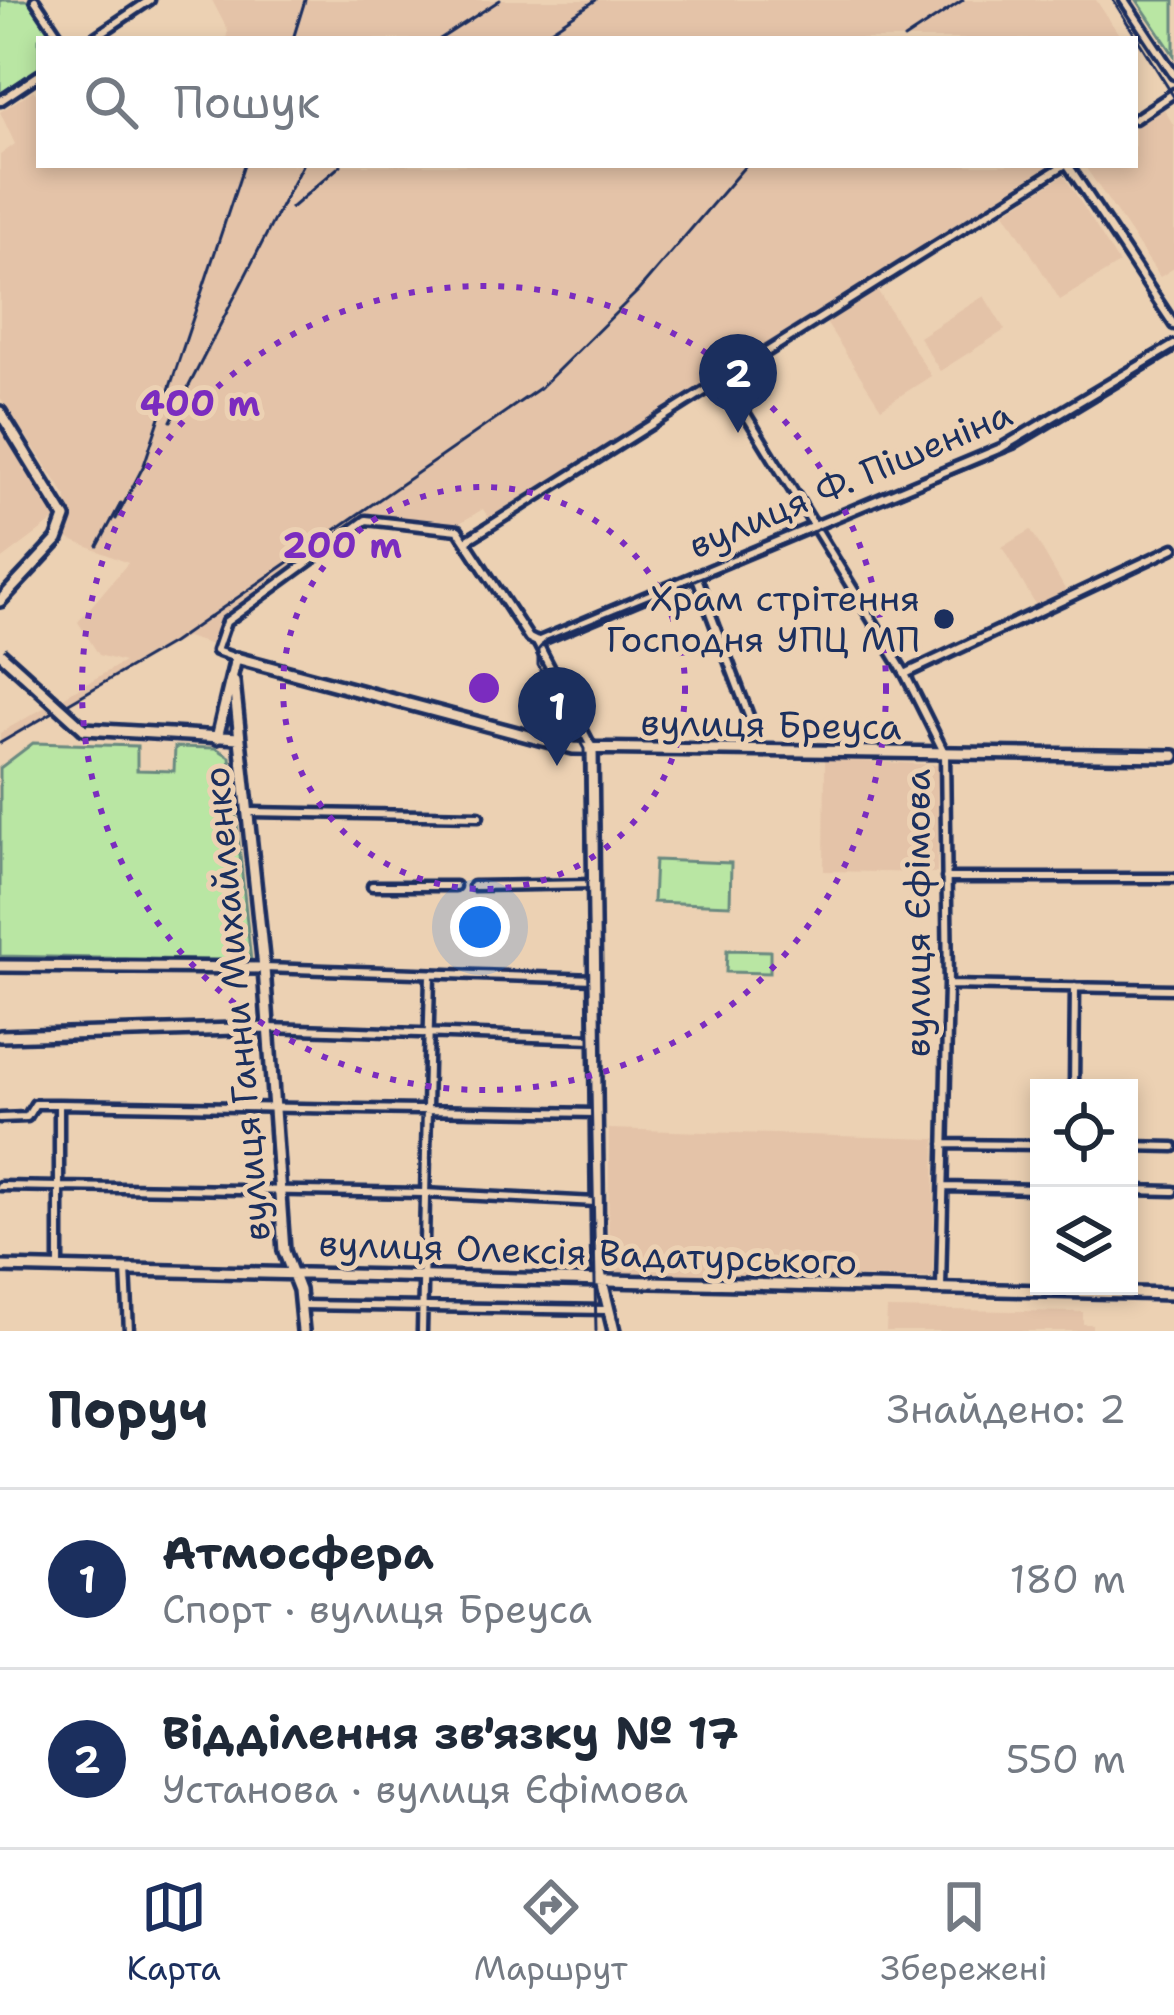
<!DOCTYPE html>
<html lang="uk">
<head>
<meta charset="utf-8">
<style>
	:root { --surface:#fff; --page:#f2f2f3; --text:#1f2937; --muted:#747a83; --line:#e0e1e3; --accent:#1b2f5e }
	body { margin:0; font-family:"Shantell Sans",sans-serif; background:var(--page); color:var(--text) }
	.controls { position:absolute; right:36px; bottom:36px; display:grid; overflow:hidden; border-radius:0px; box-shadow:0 6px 18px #0003 }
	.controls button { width:108px; height:108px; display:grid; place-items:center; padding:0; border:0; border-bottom:3px solid var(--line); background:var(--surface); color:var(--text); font:60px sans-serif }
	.you { position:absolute; left:480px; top:927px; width:42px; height:42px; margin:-30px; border:9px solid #fff; border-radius:50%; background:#1a73e8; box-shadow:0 0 0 18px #1a73e833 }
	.badge { display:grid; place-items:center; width:78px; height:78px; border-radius:50%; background:var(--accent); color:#fff; font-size:39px; font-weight:700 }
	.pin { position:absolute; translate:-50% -99px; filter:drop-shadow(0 3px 6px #0008) }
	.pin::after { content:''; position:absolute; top:63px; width:42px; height:36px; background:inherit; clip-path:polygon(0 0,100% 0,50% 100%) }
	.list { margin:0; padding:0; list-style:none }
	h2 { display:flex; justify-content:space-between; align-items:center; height:156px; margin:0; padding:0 48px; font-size:51px }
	h2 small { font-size:39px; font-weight:400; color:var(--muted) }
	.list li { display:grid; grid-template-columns:78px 1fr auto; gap:36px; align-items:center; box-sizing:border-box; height:180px; padding:0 48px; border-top:3px solid var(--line) }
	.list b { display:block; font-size:45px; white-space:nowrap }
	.list p { margin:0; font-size:39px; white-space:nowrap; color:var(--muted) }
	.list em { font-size:39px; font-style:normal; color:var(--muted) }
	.icon { flex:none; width:66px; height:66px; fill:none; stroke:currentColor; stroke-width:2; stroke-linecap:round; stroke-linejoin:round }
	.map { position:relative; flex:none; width:1174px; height:1331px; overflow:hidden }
	.search { position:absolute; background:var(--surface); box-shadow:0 6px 18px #0003; left:36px; right:36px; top:36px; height:132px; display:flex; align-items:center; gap:30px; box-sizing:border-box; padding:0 42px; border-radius:0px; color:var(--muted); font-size:45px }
	.sheet { height:516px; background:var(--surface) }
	nav { display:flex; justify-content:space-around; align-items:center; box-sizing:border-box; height:168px; border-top:3px solid var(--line); background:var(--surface); font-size:33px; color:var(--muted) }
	nav a { display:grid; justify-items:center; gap:6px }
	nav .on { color:var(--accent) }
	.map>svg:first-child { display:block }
</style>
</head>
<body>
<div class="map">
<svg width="1174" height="1331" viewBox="0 0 1174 1331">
	<rect width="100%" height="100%" fill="#ecd1b3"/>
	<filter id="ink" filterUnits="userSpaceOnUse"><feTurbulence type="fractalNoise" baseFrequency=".00833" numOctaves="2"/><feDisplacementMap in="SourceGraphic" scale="24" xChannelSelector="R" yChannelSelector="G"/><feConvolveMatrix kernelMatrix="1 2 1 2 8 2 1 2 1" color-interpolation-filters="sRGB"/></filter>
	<g filter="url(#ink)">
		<!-- built -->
		<path fill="#e4c3a8" d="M212,0H1096L1122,39H226L228,31Z
			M33,90L39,97V165H1052L493,524L483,509L453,527L367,517L223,620L212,645L186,637L0,745V733L124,662L99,655L78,622L128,563L66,538L71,522L66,496L0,397V155L15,144L0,112Z
			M1164,109L1174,126V268L1160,277L1084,165H1135V128Z
			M1064,175L1119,264L1060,300L1005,212Z
			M874,285L931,376L881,408L823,318Z
			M984,296L1005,330L940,371L919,337Z
			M0,424L54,503L56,519L0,561Z
			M1031,530L1069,596L1039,611L1002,547Z
			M825,759L938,765L937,873L824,871Z
			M609,1129L935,1139L933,1278L608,1274Z
			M887,1309L1083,1312V1324H1092V1331H886Z"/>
		<!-- green -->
		<path fill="#b9e6a3" stroke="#6a8a80" stroke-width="3" d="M0,0H32L60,39H39V68L0,94Z
			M1137,0H1174V55Z
			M33,743L137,746V770L174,771L175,747L216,748L230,757L251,961L0,956V768Z
			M655,860L731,863L730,905L653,902Z
			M727,950L770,951V973L726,972Z"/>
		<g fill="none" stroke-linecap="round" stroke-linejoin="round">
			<!-- street casing -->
			<g stroke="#1b2f5e" stroke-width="15">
				<path id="street" d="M35,0L61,39
					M1124,0L1174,75
					M92,39L150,0
					M0,101L39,75
					M1135,119L1174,93
					M1068,165L1174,325
					M725,380L905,674L945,754L948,985L941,1288
					M466,541L1064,165
					M696,575L749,716
					M537,642L1001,448L1174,345
					M236,658L216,651L226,622L366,520L458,530L529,638L537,642L592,748
					M905,674L1174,548
					M249,812L479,816
					M946,878H1174
					M372,886H455
					M473,886L594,884
					M264,968L596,979
					M948,985L1174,989
					M269,1028L594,1039
					M1074,1088L1075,987
					M59,1104V1268
					M0,1118L27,1117L35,1104H59L595,1113
					M944,1144L1039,1145
					M1129,1146L1174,1147
					M0,1186L424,1193L596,1202
					M944,1187L1039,1189
					M1129,1190L1174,1191
					M126,1269L129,1331
					M302,1305L607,1310
					M422,1331L430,975"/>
			</g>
			<!-- secondary casing -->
			<g stroke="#1b2f5e" stroke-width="18">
				<path id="secondary" d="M0,412L65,518L57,540L0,601
					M234,682L264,968L284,1251L299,1290L303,1331
					M84,729L239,738
					M217,738L236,658L573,748L1174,756
					M592,748L598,1264L614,1331
					M0,966L264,968
					M0,1036L269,1028
					M0,1267L1174,1294"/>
			</g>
			<!-- street -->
			<use href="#street" stroke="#ecd1b3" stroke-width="6"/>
			<!-- secondary -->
			<use href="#secondary" stroke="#ecd1b3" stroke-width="9"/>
			<!-- tram -->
			<path stroke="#1b2f5e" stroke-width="3" d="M1113,0L1174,97
				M596,1331L584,749L538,665V650L547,640L1016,449L1174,354"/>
			<!-- rail -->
			<path stroke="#1b2f5e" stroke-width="3" d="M293,39L305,0
				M440,39L500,0
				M537,39L596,0
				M904,39L963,0
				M291,208L341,165
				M171,421L302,165
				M116,519L144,465L244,165
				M98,546L121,503
				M0,743L172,643L540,388L638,291L746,165"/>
			<!-- secondary-bridge casing -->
			<g stroke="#1b2f5e" stroke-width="18" stroke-linecap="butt">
				<path id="secondary-bridge" d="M0,653L84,729"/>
			</g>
			<!-- secondary-bridge -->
			<use href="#secondary-bridge" stroke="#ecd1b3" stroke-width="9"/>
		</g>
	</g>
	<!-- distance rings -->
	<g fill="none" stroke="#7b2cbf" stroke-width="6" stroke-dasharray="6 12">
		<circle cx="484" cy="688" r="201"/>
		<circle cx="484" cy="688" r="402"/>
	</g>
	<!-- markers -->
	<circle fill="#1b2f5e" stroke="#ecd1b3" stroke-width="4.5" cx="944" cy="619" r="12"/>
	<g text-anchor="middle" stroke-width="10" stroke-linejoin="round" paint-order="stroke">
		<!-- street labels -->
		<g font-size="36" fill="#1b2f5e" stroke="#ecd1b3">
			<text transform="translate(850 479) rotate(-23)" y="13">вулиця Ф. Пішеніна</text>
			<text transform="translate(771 724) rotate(1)" y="13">вулиця Бреуса</text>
			<text transform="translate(917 913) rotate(-90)" y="13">вулиця Єфімова</text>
			<text transform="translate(236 1004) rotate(-95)" y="13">вулиця Ганни Михайленко</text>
			<text transform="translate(588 1252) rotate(2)" y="13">вулиця Олексія Вадатурського</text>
		</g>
		<!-- poi labels -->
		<g font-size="36" fill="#1b2f5e" stroke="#ecd1b3" text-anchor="end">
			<text x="920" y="611">Храм стрітення<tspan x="920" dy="41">Господня УПЦ МП</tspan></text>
		</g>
	</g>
	<circle cx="484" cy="688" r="18" fill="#7b2cbf" stroke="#ecd1b3" stroke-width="6"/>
	<g font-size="36" text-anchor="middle" font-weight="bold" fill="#7b2cbf" stroke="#ecd1b3" stroke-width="10" stroke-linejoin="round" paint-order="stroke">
		<text x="200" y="416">400 m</text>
		<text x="342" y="558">200 m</text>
	</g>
</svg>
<div class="controls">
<button><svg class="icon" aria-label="locate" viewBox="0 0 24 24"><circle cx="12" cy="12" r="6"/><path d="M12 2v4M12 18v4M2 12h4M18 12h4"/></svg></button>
<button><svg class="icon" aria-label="layers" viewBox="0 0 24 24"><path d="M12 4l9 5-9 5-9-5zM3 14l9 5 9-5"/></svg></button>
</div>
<div class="you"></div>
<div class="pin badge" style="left:557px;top:766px">1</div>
<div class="pin badge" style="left:738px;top:433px">2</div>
<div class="search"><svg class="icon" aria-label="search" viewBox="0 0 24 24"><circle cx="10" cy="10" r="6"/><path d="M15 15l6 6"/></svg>Пошук</div>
</div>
<section class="sheet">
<h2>Поруч<small>Знайдено: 2</small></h2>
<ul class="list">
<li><span class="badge">1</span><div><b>Атмосфера</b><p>Спорт · вулиця Бреуса</p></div><em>180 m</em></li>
<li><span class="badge">2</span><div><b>Відділення зв'язку № 17</b><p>Установа · вулиця Єфімова</p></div><em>550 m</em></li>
</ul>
</section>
<nav>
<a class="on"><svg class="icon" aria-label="map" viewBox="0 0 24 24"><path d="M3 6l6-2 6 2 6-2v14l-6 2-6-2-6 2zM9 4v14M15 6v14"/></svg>Карта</a>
<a><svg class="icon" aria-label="directions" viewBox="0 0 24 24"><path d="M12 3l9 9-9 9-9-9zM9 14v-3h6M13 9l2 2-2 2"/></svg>Маршрут</a>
<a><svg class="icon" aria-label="saved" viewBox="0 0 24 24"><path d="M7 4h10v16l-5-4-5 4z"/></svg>Збережені</a>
</nav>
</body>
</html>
